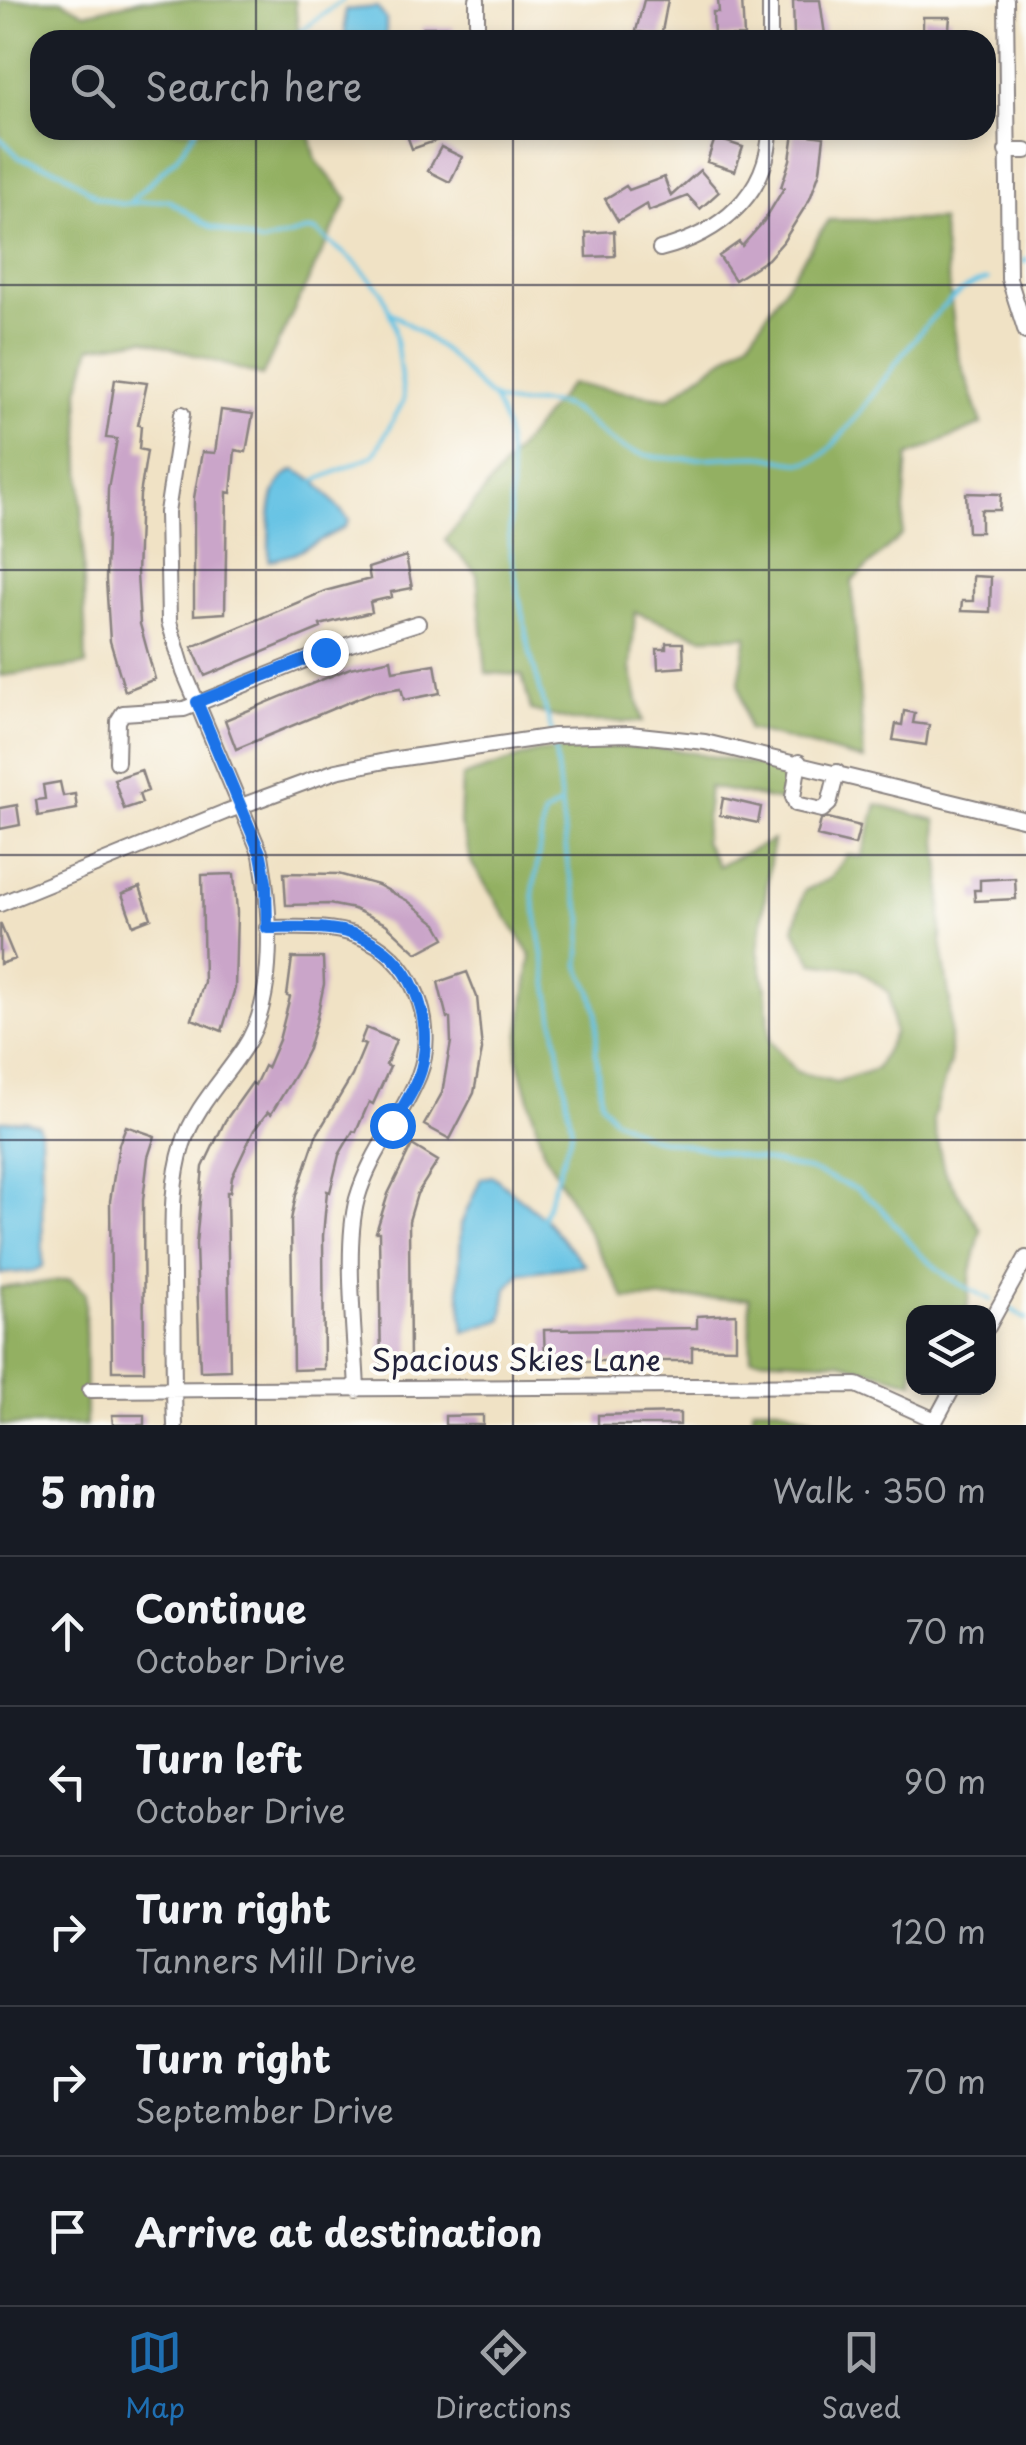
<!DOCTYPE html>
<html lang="en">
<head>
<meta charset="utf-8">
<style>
	:root { --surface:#171b24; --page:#242831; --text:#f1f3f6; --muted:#9ea1a6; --line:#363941; --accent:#1f6fb2 }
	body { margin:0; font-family:"Playpen Sans",sans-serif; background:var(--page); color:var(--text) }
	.controls { position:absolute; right:30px; bottom:30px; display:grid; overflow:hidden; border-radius:20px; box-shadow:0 5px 15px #0003 }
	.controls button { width:90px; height:90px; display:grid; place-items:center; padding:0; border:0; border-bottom:2px solid var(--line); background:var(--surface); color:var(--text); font:50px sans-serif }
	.stop { position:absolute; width:30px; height:30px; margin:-22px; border:8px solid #1a73e8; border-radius:50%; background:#fff }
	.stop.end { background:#1a73e8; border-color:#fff; box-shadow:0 2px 10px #0008 }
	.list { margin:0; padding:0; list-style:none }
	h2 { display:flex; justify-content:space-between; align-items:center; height:130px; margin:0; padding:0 40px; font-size:42px }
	h2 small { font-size:32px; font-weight:400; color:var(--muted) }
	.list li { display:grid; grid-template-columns:65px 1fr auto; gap:30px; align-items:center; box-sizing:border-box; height:150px; padding:0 40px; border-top:2px solid var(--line) }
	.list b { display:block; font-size:38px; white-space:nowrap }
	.list p { margin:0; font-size:32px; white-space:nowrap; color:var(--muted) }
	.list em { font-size:32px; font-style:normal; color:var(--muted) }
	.icon { flex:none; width:55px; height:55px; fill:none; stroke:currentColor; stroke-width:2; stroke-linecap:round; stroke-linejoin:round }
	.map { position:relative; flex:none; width:1026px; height:1425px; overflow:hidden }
	.search { position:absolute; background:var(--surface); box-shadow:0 5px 15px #0003; left:30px; right:30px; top:30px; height:110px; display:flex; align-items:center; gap:25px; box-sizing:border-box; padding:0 35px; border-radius:30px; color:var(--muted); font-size:38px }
	.sheet { height:880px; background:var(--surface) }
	nav { display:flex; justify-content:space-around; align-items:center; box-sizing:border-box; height:140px; border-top:2px solid var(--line); background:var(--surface); font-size:28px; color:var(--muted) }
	nav a { display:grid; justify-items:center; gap:5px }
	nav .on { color:var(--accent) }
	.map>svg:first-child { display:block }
</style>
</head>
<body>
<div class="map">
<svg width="1026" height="1425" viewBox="0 0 1026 1425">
	<rect width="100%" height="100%" fill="#fdfcf7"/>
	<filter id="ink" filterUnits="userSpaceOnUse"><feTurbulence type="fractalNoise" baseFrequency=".01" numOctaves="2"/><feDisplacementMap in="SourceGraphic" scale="20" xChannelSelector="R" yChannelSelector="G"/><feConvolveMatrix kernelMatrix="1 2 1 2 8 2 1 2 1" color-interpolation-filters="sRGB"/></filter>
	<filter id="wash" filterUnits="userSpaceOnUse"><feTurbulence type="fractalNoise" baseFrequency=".0048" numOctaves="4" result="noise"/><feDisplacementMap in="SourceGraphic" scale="40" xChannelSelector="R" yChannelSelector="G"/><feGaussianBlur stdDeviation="2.25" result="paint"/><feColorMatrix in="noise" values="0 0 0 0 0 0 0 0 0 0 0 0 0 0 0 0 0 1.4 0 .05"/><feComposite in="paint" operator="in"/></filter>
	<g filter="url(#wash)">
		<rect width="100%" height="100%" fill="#f0e2c5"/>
		<!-- forest -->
		<path fill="#93b062" stroke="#5a694e" stroke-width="2.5" d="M0,0H61L85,13L142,0H295L299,40H40V130H309L316,160L348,199L262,376L143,339L91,347L79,390L86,665L0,676Z
			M829,220H941L957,351L982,424L908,456L902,535L852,581L864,760L748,729L739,682L747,636L702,637L635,612L631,669L643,722L571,721L531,710L522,675L486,673L477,574L445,540L570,384L669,398L750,339Z
			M604,746L672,749L791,771L781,801L709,787L704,842L718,866L773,840L758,951L767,993L770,1041L797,1072L836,1082L876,1069L894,1033L889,993L858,969L813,963L794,929L804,891L831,878L847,855L862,857L877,804L936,820L941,871V941L950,1001V1062L933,1119L944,1171L981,1230L971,1271L967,1312H914L913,1382L840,1362L751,1358L749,1298L625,1299L543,1150L517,1055L531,955L472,864L460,824L462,777L537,752Z
			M70,1279L85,1293L86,1425H0V1288Z
			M753,1407H779L818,1420L816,1425H753Z"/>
		<!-- water -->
		<path fill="#66c3e4" stroke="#447290" stroke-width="2.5" d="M377,7L386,19V40H345V10Z
			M295,470L315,481L349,520L345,527L294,554L269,561C270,533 264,482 295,470Z
			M24,1120L38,1124L41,1136L43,1266L33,1271L0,1274V1121Z
			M493,1176L544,1218L585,1265L521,1273L507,1288L502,1320L464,1332L459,1282L461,1224L481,1178Z"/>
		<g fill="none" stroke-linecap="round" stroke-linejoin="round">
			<!-- stream -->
			<path stroke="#66c3e4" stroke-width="4" d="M289,40L343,0
				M0,138L20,158L62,171L97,197L120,204L168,200L209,226L261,243L306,231H316L356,263L382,292L394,325L404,400L374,455L315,481
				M131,201L176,158L196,130
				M1024,262L1026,259
				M390,312C410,326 433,340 451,357C466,370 477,389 495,399C518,411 538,398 561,405C587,413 598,437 623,448C666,466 713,456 758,456C781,456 803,472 824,454C868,415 935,285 988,280
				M493,398L505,426L511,479L509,544L530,653L554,740L568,868L583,919L579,966L591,991L597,1013L596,1053L601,1102L613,1118L648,1137L810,1170L858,1190L879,1206L919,1253L950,1279L991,1300
				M542,1221L572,1131L533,894L544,815L561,804
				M1011,1309L1026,1319"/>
		</g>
		<g id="blocks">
			<!-- building -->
			<path fill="#caa5c9" d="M644,0H668L661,37L636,31Z
				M718,0H742L744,36L714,37L713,12H719Z
				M793,0H820L825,35L794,37Z
				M923,17H950L948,40H930V30H923Z
				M423,27H453L454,38L423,40Z
				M405,130H438L441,139L412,149Z
				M794,133L824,137L820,171L810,199L783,242L768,259L735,280L719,256L739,242L742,246L764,221L784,188L781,187L790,160Z
				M715,138L743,147L735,171L707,162Z
				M441,147L462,157L450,182L428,171Z
				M700,170L719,192L700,209L688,196L649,211L647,204L618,221L605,199L626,186L629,190L664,177L671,196Z
				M614,231L615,256L587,257L586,233Z
				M115,379L147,383L138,425L141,426L139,449L147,451L140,495L137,574L140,624L155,679L125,691L110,641L106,580L108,489L117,439L106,438Z
				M221,410L253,414L246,452L235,450L231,493L227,492L225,613L194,615V498L202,452L215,453Z
				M966,493L1001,494L1000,510H981V532H968Z
				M406,556L412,588L391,592L392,597L370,602L372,612L320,625L321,628L205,676L192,647L325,591L370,579L368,568Z
				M973,576L991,577L990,612L961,611L962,601H973Z
				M666,643H683L684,667L658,669L657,649H666Z
				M391,659L393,671L435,664L440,693L404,700L401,688L373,692L236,749L225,720L350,668Z
				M904,711L915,713L913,723L929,725L926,745L893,740L896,724L902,725Z
				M141,770L148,791L139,794L142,803L124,809L114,779Z
				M60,782L63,796L75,794L77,809L38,816L36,800L45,799L43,785Z
				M723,798L761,807L758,823L720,815Z
				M17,805L20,825L0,829V808Z
				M828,818L860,826L855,845L817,836L821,820Z
				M284,873L338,874L378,885L408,901L437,924L445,938L417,953L386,924L354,909L329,904L286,905Z
				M234,874L237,912L235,988L222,1031L192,1019L204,982L202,875Z
				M1015,878L1016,899L975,901L974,890H980V880Z
				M140,887L151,918L133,925L122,894Z
				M0,923L15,959L0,964Z
				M292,958H323L324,984L316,1022L308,1049L296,1073L271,1114L268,1112L254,1130L232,1177L230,1192H227L230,1370L200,1371L196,1244L203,1167L225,1121L252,1083L255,1085L264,1066L267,1068L279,1040L290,997L287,996Z
				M467,972L477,997L482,1050L474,1093L450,1139L424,1125L442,1093L451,1042L450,1018H447L438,982Z
				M366,1028L396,1040L386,1065L390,1067L373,1104L369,1102L356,1132L353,1131L339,1155L330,1192L327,1191L323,1236L324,1369L293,1370L291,1220L296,1195L316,1136L352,1076L365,1045L360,1043Z
				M126,1126L155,1136L148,1157L143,1200L144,1371H112L110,1201L119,1144Z
				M412,1145L438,1161L417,1194L409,1221L410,1368L381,1369L379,1232H376L388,1194Z
				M736,1314V1348L692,1347V1361H545L544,1330L697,1328V1316Z
				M680,1413V1425H598V1415Z
				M112,1415H144V1425H113Z
				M483,1415V1425H445V1416Z"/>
		</g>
	</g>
	<g filter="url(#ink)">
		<use href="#blocks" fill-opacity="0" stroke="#898280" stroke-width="2.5"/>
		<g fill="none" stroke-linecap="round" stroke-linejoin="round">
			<!-- minor casing -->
			<g stroke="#898280" stroke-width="18">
				<path id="minor" d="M770,0V40
					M1006,0L1009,279L1026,332
					M477,40V0
					M1006,151H1026
					M660,249C719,234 768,195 770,130
					M117,762L118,721L123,713L184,709L325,652L418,623
					M799,762L793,797L796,804L822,810L829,804L837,772
					M0,904L225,812L336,771L390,760L554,736L630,734L705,742L1026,820
					M267,928C297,928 329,925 358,936C412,955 439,1023 419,1075C401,1119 370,1153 357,1199C344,1247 355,1337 357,1390
					M988,1327L1026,1258
					M90,1390L857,1385L935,1420
					M175,1425C173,1377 174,1329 173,1280C173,1235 169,1188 183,1144C195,1107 223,1080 244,1048C277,1000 271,911 261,855L184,672L169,622L167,512L182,414
					M933,1425L953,1388"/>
			</g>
			<!-- minor -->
			<use href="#minor" stroke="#fff" stroke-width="14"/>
		</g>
	</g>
	<g fill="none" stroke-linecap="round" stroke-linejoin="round" filter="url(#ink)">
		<!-- route -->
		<path stroke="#1a73e8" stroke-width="12" d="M325,652L197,702L261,855L266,882L267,928C297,928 330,925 359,936C412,956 435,1018 421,1070C415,1090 402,1108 392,1125"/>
	</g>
	<!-- grid -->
	<path fill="none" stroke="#22223b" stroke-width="2.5" stroke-opacity="0.55" d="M256,0V40M513,0V40M769,0V40M256,130V1425M513,130V1425M769,130V1425M0,285H1026M0,570H1026M0,855H1026M0,1140H1026"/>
	<g text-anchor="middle" stroke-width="8" stroke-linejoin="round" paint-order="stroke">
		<!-- street labels -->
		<g font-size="30" fill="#22223b" stroke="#fdfcf7">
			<text x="516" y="1371">Spacious Skies Lane</text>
		</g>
	</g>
</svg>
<div class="controls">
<button><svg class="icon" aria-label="layers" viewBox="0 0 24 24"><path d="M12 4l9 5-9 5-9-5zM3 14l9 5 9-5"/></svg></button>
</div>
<div class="stop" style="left:392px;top:1125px"></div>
<div class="stop end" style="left:325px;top:652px"></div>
<div class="search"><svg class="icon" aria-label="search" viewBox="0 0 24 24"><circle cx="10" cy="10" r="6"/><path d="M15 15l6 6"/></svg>Search here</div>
</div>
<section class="sheet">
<h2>5 min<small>Walk · 350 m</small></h2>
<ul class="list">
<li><svg class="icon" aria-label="ahead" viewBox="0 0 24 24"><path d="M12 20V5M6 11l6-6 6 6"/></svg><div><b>Continue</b><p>October Drive</p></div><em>70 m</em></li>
<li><svg class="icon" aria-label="left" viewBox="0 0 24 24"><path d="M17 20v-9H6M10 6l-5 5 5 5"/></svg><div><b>Turn left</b><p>October Drive</p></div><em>90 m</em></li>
<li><svg class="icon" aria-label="right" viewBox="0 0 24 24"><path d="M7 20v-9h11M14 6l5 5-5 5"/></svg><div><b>Turn right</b><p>Tanners Mill Drive</p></div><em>120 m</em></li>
<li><svg class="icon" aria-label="right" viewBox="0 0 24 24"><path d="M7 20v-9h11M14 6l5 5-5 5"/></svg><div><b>Turn right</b><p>September Drive</p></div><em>70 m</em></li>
<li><svg class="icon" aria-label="arrive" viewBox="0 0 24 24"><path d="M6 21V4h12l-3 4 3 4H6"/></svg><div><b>Arrive at destination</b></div></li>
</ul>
</section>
<nav>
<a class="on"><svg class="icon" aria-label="map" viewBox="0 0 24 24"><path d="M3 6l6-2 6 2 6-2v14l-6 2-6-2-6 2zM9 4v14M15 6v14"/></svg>Map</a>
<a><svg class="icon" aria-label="directions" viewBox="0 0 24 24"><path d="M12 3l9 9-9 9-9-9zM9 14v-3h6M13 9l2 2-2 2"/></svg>Directions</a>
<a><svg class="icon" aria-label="saved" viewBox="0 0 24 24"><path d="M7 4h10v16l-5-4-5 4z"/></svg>Saved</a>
</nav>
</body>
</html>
